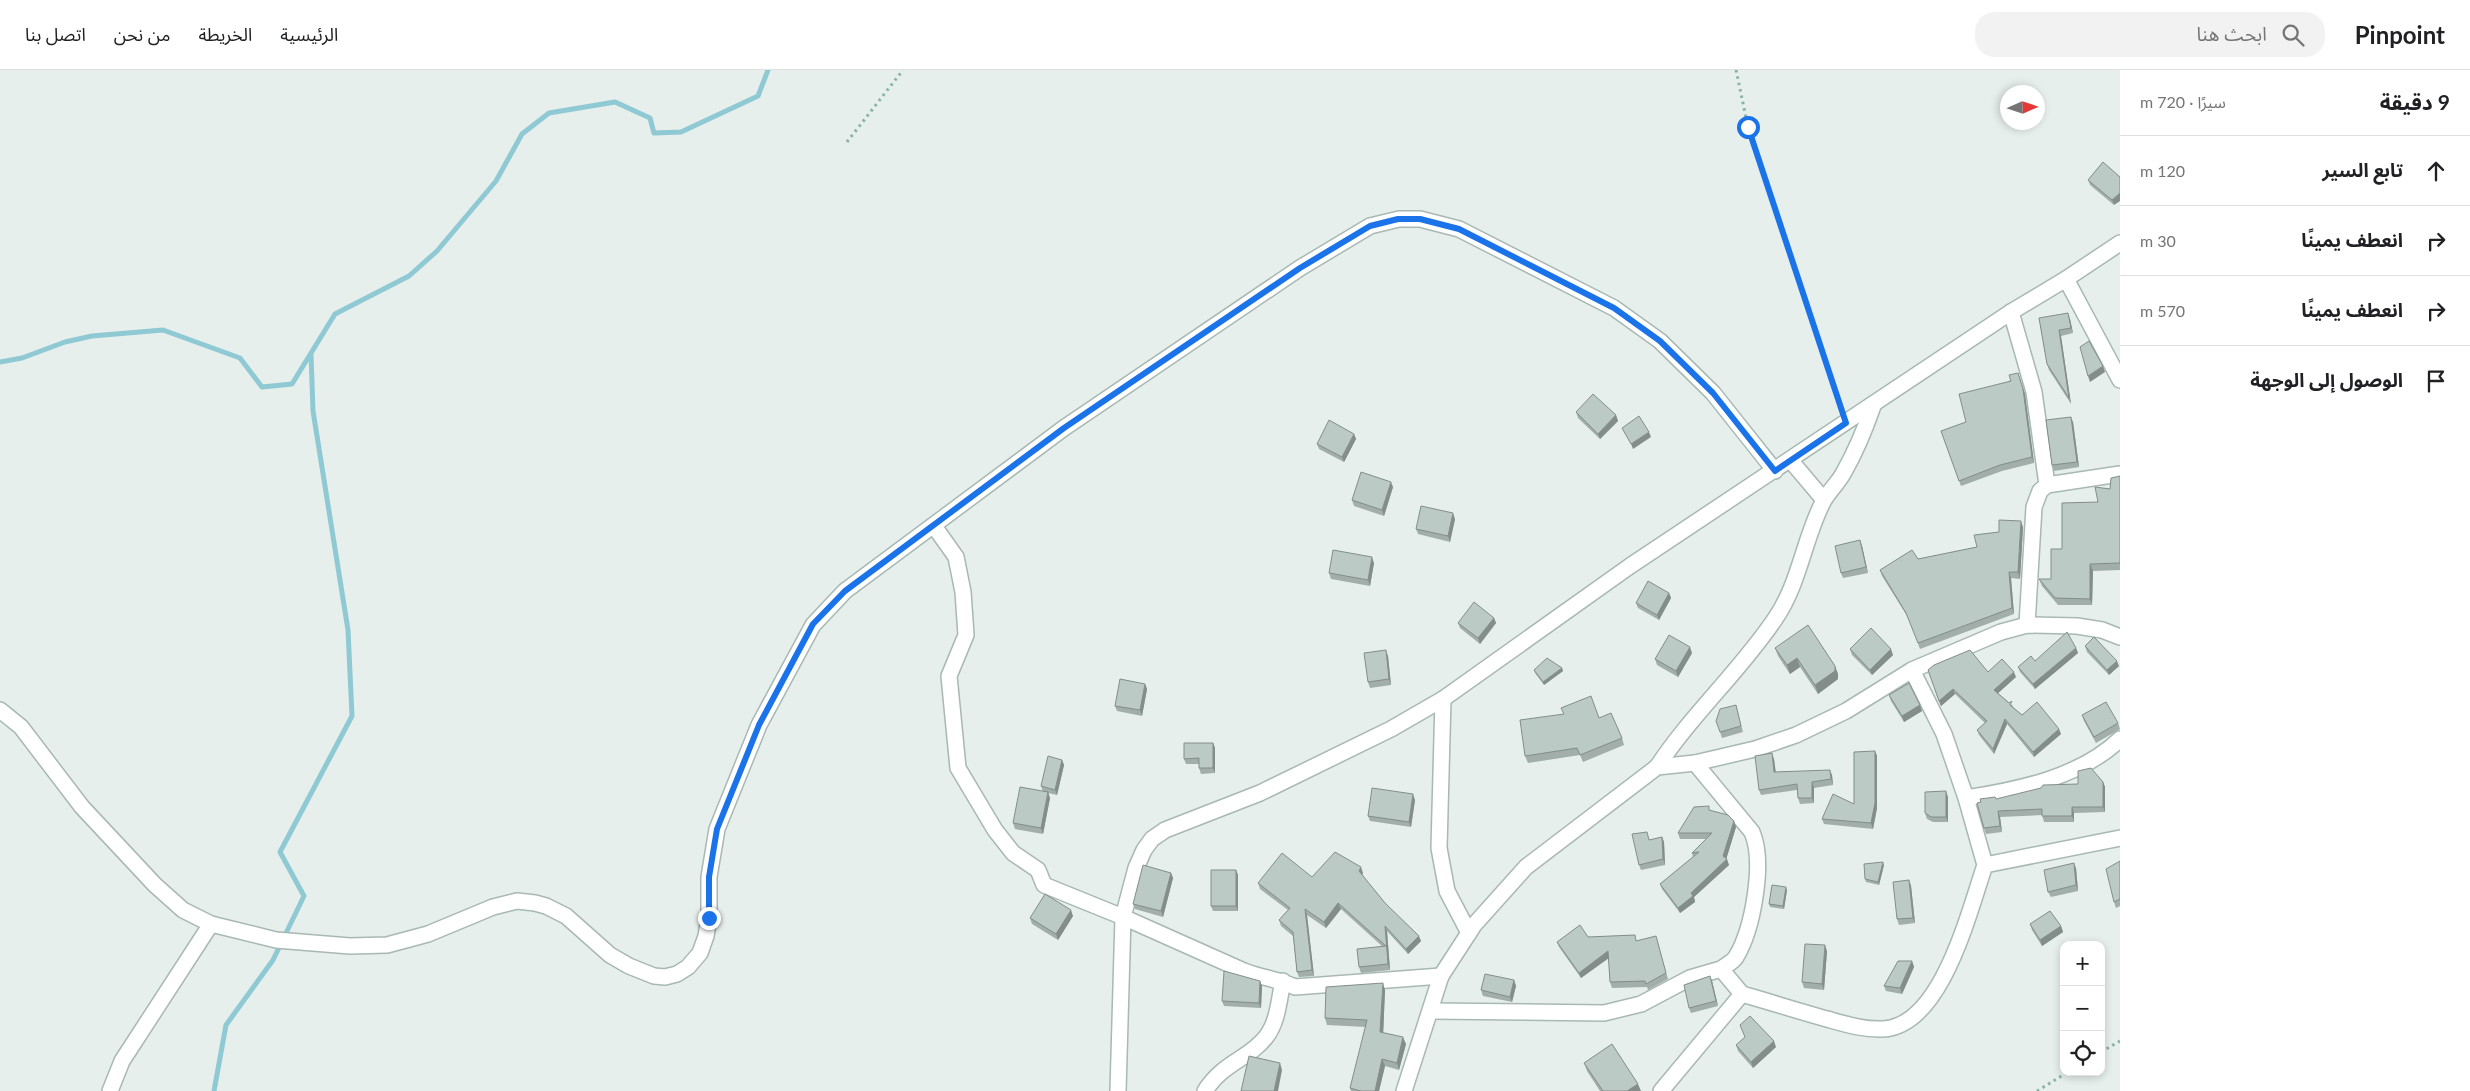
<!DOCTYPE html>
<html lang="ar">
<head>
<meta charset="utf-8">
<style>
	:root { --surface:#fff; --page:#f2f2f2; --text:#202124; --muted:#757577; --line:#e0e0e0 }
	body { margin:0; font-family:Lato,"Noto Sans Arabic",sans-serif; background:var(--page); color:var(--text); direction:rtl }
	.controls { position:absolute; right:15px; bottom:15px; display:grid; overflow:hidden; border-radius:10px; box-shadow:0 2px 8px #0003 }
	.controls button { width:45px; height:45px; display:grid; place-items:center; padding:0; border:0; border-bottom:1px solid var(--line); background:var(--surface); color:var(--text); font:25px sans-serif }
	.compass { position:absolute; left:2000px; top:15px; width:45px; height:45px; border-radius:50%; background:var(--surface); box-shadow:0 2px 8px #0003; rotate:87deg }
	.stop { position:absolute; width:15px; height:15px; margin:-11px; border:4px solid #1a73e8; border-radius:50%; background:#fff }
	.stop.end { background:#1a73e8; border-color:#fff; box-shadow:0 1px 5px #0008 }
	.list { margin:0; padding:0; list-style:none }
	h2 { display:flex; justify-content:space-between; align-items:center; height:65px; margin:0; padding:0 20px; font-size:21px }
	h2 small { font-size:16px; font-weight:400; color:var(--muted) }
	.list li { display:grid; grid-template-columns:32px 1fr auto; gap:15px; align-items:center; box-sizing:border-box; height:70px; padding:0 20px; border-top:1px solid var(--line) }
	.list b { display:block; font-size:19px; white-space:nowrap }
	.list em { font-size:16px; font-style:normal; color:var(--muted) }
	.icon { flex:none; width:28px; height:28px; fill:none; stroke:currentColor; stroke-width:2; stroke-linecap:round; stroke-linejoin:round }
	.map { position:relative; flex:none; width:2120px; height:1021px; overflow:hidden; direction:ltr }
	header { display:flex; align-items:center; gap:30px; box-sizing:border-box; height:70px; padding:0 25px; background:var(--surface); border-bottom:1px solid var(--line) }
	header strong { font-size:24px }
	nav { display:flex; gap:28px; margin-inline-start:auto; font-size:18px }
	.search { width:350px; height:45px; background:var(--page); display:flex; align-items:center; gap:12px; box-sizing:border-box; padding:0 18px; border-radius:20px; color:var(--muted); font-size:19px }
	main { display:flex }
	aside { flex:1; background:var(--surface) }
	.map>svg:first-child { display:block }
</style>
</head>
<body>
<header>
<strong>Pinpoint</strong>
<div class="search"><svg class="icon" aria-label="search" viewBox="0 0 24 24"><circle cx="10" cy="10" r="6"/><path d="M15 15l6 6"/></svg>ابحث هنا</div>
<nav><a>الرئيسية</a><a>الخريطة</a><a>من نحن</a><a>اتصل بنا</a></nav>
</header>
<main>
<aside>
<h2>9 دقيقة<small>سيرًا · 720 m</small></h2>
<ul class="list">
<li><svg class="icon" aria-label="ahead" viewBox="0 0 24 24"><path d="M12 20V5M6 11l6-6 6 6"/></svg><div><b>تابع السير</b></div><em>120 m</em></li>
<li><svg class="icon" aria-label="right" viewBox="0 0 24 24"><path d="M7 20v-9h11M14 6l5 5-5 5"/></svg><div><b>انعطف يمينًا</b></div><em>30 m</em></li>
<li><svg class="icon" aria-label="right" viewBox="0 0 24 24"><path d="M7 20v-9h11M14 6l5 5-5 5"/></svg><div><b>انعطف يمينًا</b></div><em>570 m</em></li>
<li><svg class="icon" aria-label="arrive" viewBox="0 0 24 24"><path d="M6 21V4h12l-3 4 3 4H6"/></svg><div><b>الوصول إلى الوجهة</b></div></li>
</ul>
</aside>
<div class="map">
<svg width="2120" height="1021" viewBox="0 0 2120 1021">
	<rect width="100%" height="100%" fill="#e6efeb"/>
	<g fill="none" stroke-linecap="round" stroke-linejoin="round">
		<!-- stream -->
		<path stroke="#8ec9d4" stroke-width="5" d="M0,292L22,288L65,272L92,266L163,260L240,288L262,317L292,314L335,244L409,206L437,181L496,111L522,64L549,43L615,32L650,48L654,63L681,62L758,26L768,0
			M214,1021L226,955L273,890L304,826L280,782L352,646L348,560L313,341L311,284"/>
		<!-- minor casing -->
		<g stroke="#a8b8b2" stroke-width="18">
			<path id="minor" d="M2066,209L2120,173
				M2011,242L2034,322L2047,415L2040,421L2034,437L2027,555
				M1791,391L1824,430
				M2047,415L2120,404
				M934,456L956,487L963,522L966,565L949,606L958,698L995,760L1013,783L1038,800L1044,815L1123,847L1244,901C1261,908 1279,909 1295,917L1441,906
				M1912,600L1944,664L1966,728L1985,795
				M1443,629L1439,778L1447,821L1469,863
				M1695,693L1752,762C1765,792 1753,859 1736,887C1733,892 1726,895 1721,899L1742,924
				M1657,697C1692,644 1740,601 1775,549C1800,513 1804,467 1824,430C1830,420 1839,412 1844,402C1856,381 1865,359 1873,336
				M1966,728C2018,720 2081,707 2120,669
				M1431,941L1604,943L1641,934L1690,908L1721,899
				M110,1021L122,991L211,854
				M1205,1021C1222,993 1249,989 1266,967C1278,952 1279,929 1283,911
				M1661,1021L1742,924C1770,932 1798,941 1827,949C1845,954 1864,960 1883,959C1942,956 1969,841 1985,795L2120,768"/>
		</g>
		<!-- tertiary casing -->
		<g stroke="#a8b8b2" stroke-width="18">
			<path id="tertiary" d="M0,640L21,657L82,737L155,815L183,840L211,854L276,870L350,876L387,875L428,864L493,837L517,831L535,833L546,836L566,846L610,885L629,896L654,906L665,907L677,904L688,897L700,883L706,866L709,848V807L717,759L759,655L813,555L845,521L1064,358L1300,198L1370,156L1399,149H1420L1459,159L1614,238L1660,271L1713,323L1775,401
				M1118,1021L1123,847L1136,798L1144,780L1152,769L1165,760L1260,723L1391,659L1443,629L1630,496L2011,242L2066,209L2120,310
				M1404,1021L1441,906L1474,855L1526,797L1657,697L1695,693L1755,679L1796,665L1846,641L1912,600L2001,562L2027,555L2077,556L2102,560L2120,567"/>
		</g>
		<!-- path -->
		<path stroke="#86b3a5" stroke-width="3" stroke-dasharray="2.5 4" stroke-linecap="butt" d="M1736,0L1748,57L1841,338
			M847,72L903,0
			M2101,982L2120,971
			M2037,1021L2068,1002"/>
		<!-- minor -->
		<use href="#minor" stroke="#fff" stroke-width="15"/>
		<!-- tertiary -->
		<use href="#tertiary" stroke="#fff" stroke-width="15"/>
	</g>
	<!-- wall -->
	<path fill="#a1aea9" d="M2103,92L2114,135L2090,115L2088,110Z
		M2039,248L2070,249L2073,263L2061,266L2071,334L2049,300L2047,294Z
		M2018,303L2025,324L2034,393L2002,401L1961,416L1941,361L1966,352Z
		M1576,342L1616,345L1618,351L1600,369L1578,348Z
		M2073,352L2079,397L2054,401L2052,395Z
		M1354,364L1356,369L1344,392L1319,379L1317,374Z
		M2120,406V500L2093,501L2092,535H2058L2042,516L2039,509H2051L2062,479L2098,432L2110,419Z
		M1393,417L1384,446L1354,436L1352,430Z
		M1455,449L1450,472L1418,464L1416,459Z
		M2023,457L2020,509L2011,508L2014,544L1920,579L1909,549L1882,506L1880,500L1918,489L1977,477L1999,462Z
		M1860,470L1862,476L1868,503L1843,508L1841,503Z
		M1374,493L1370,516L1331,509L1329,503Z
		M1669,523L1671,528L1659,550L1638,538L1636,533Z
		M1494,548L1496,553L1480,574L1460,558L1458,553Z
		M2085,576L2119,596L2109,605L2087,582Z
		M1775,578L1835,596L1838,604V609L1818,624L1800,597L1790,604L1778,586Z
		M2076,578L2078,583L2035,619L2020,602L2018,597Z
		M1850,579L1893,585L1872,605L1852,585Z
		M1692,583L1678,607L1657,595L1655,589Z
		M1388,586L1391,615L1370,618L1368,612Z
		M1562,598L1563,601L1544,615L1535,603L1534,600Z
		M1928,600L1988,602L2016,607L1998,623L2013,636V637L2022,645L2061,664L2034,687L2007,654L1994,684L1979,665L1977,660L1985,653L1955,624L1941,636Z
		M1145,614L1147,619L1142,646L1117,641L1115,636Z
		M1889,625L1920,635L1922,641L1904,652L1891,631Z
		M1736,635L1743,662L1722,668L1720,662Z
		M2082,645L2118,653L2120,659L2096,673L2084,651Z
		M1599,648L1622,668L1624,675L1583,692L1580,685L1528,693L1525,686Z
		M1213,673L1215,678V703L1201,704L1199,698V694H1186L1184,689Z
		M1875,681L1877,686V738L1873,759L1824,754L1822,749L1854,734Z
		M1774,689L1776,702L1832,705L1833,715L1814,718V733L1800,734L1798,728L1797,720L1761,725L1759,720Z
		M1062,690L1064,695L1057,725L1048,723L1050,728L1043,764L1015,759L1013,753L1043,722L1041,716Z
		M2103,712L2105,717V742L2074,743V752H2044L2042,745L2000,747L2002,762L1986,764L1984,758L1981,732L1980,729H1996L2078,714Z
		M1948,727V752H1933L1927,749L1925,743Z
		M1415,730L1411,757L1370,751L1368,746Z
		M1710,740L1736,757L1726,789L1729,795L1694,827L1695,832L1680,843L1662,819L1660,814L1693,787L1692,783L1707,769H1680L1678,763Z
		M1662,767L1664,772L1665,795L1641,800L1639,795L1649,770Z
		M2120,791V836L2116,838L2114,832Z
		M1884,795L1879,815L1866,812L1865,809Z
		M2076,798L2078,821L2051,827L2048,822Z
		M1236,800L1238,805V841H1213L1211,836Z
		M1171,803L1173,808L1163,847L1135,839L1133,834Z
		M1363,803L1362,805L1385,833L1421,871L1408,884L1387,861L1390,900L1361,903L1359,897L1383,877L1341,839L1326,858L1307,845L1314,906L1299,907L1297,902L1293,866L1281,856L1279,850L1288,840L1260,819L1258,813L1312,807Z
		M1909,810L1911,816L1915,853L1899,855L1897,849Z
		M1787,820L1784,839L1770,837L1769,834Z
		M1073,846L1058,870L1032,854L1030,848Z
		M2030,854L2061,856L2063,862L2042,876L2032,860Z
		M1656,866L1668,909L1648,920L1647,917L1612,918L1610,912L1609,888L1581,908L1559,877L1557,872L1588,867L1637,871Z
		M1827,881L1824,920L1804,918L1802,912Z
		M1912,891L1914,897L1902,924L1886,921L1884,916Z
		M1514,910L1516,916L1512,932L1483,926L1481,920Z
		M1260,911L1262,916L1261,938L1224,936L1222,931Z
		M1712,911L1718,936L1691,943L1689,938Z
		M1385,920L1383,963L1406,974L1399,1000L1385,996L1379,1021H1351L1350,1018L1366,957L1327,955L1325,948Z
		M1736,975L1776,977L1753,998L1738,981Z
		M1584,993L1641,1021H1600L1587,1001Z"/>
	<!-- shaded-wall -->
	<path fill="#838d89" d="M2120,123V131L2114,135L2112,130Z
		M2068,243L2070,249L2073,263L2071,258Z
		M2059,260L2061,266L2071,334L2069,328Z
		M2103,296L2105,302L2090,312L2088,306Z
		M2018,303L2025,324L2034,393L2032,387Z
		M1616,345L1618,351L1600,369L1598,364Z
		M2071,347L2073,352L2079,397L2077,392Z
		M1649,362L1651,367L1633,379L1631,374Z
		M1354,364L1356,369L1344,392L1342,387Z
		M1391,412L1393,417L1384,446L1382,440Z
		M1453,443L1455,449L1450,472L1448,466Z
		M2021,451L2023,457L2020,509L2018,502Z
		M1860,470L1862,476L1868,503L1866,497Z
		M1372,487L1374,493L1370,516L1368,510Z
		M2090,494L2093,501L2092,535L2090,529Z
		M2009,502L2011,508L2014,544L2012,538Z
		M1669,523L1671,528L1659,550L1657,545Z
		M1494,548L1496,553L1480,574L1478,568Z
		M1690,577L1692,583L1678,607L1676,601Z
		M2076,578L2078,583L2035,619L2033,614Z
		M1891,579L1893,585L1872,605L1870,600Z
		M1386,580L1388,586L1391,615L1389,609Z
		M1797,588L1800,597L1790,604L1787,595Z
		M2117,591L2119,596L2109,605L2107,600Z
		M1835,596L1838,604V609L1818,624L1815,615Z
		M1562,598L1563,601L1544,615L1543,612Z
		M2014,602L2016,607L1996,625L1994,620Z
		M1145,614L1147,619L1142,646L1140,640Z
		M1953,619L1955,624L1941,636L1939,631Z
		M1920,635L1922,641L1904,652L1902,646Z
		M2005,649L2007,654L1994,684L1993,679Z
		M2059,659L2061,664L2034,687L2033,682Z
		M1213,673L1215,678V703L1213,698Z
		M1875,681L1877,686V738L1873,759L1871,753Z
		M1772,683L1774,689L1776,707L1774,702Z
		M1062,690L1064,695L1057,725L1055,720Z
		M1830,700L1832,705L1833,715L1831,709Z
		M1812,712L1814,718V733L1812,728Z
		M2103,712L2105,717V742L2103,737Z
		M1946,721L1948,727V752L1946,747Z
		M1048,722L1050,728L1043,764L1041,758Z
		M1413,724L1415,730L1411,757L1409,752Z
		M2072,737L2074,743V752L2072,746Z
		M1998,741L2000,747L2002,762L2000,756Z
		M1734,751L1736,757L1726,790L1727,789L1729,795L1694,827L1695,832L1680,843L1678,838L1723,786Z
		M1662,767L1664,772L1665,795L1663,789Z
		M1883,792L1884,795L1879,815L1878,812Z
		M2074,793L2076,798L2078,821L2076,815Z
		M1361,797L1363,803L1361,807L1359,801Z
		M1236,800L1238,805V841L1236,836Z
		M1171,803L1173,808L1163,847L1161,841Z
		M1909,810L1911,816L1915,853L1913,848Z
		M1786,817L1787,820L1784,839L1783,836Z
		M1338,833L1341,839L1326,858L1324,852Z
		M1305,839L1307,845L1314,906L1312,900Z
		M1071,840L1073,846L1058,870L1056,864Z
		M1385,856L1387,861L1390,900L1388,894Z
		M2061,856L2063,862L2042,876L2040,870Z
		M1419,866L1421,871L1408,884L1406,879Z
		M1825,875L1827,881L1824,920L1822,914Z
		M1608,881L1610,887L1581,908L1579,903Z
		M1912,891L1914,897L1902,924L1900,918Z
		M1710,906L1712,911L1718,936L1716,931Z
		M1514,910L1516,916L1512,932L1510,927Z
		M1260,911L1262,916L1261,938L1259,933Z
		M1383,913L1385,920L1383,969L1380,962Z
		M1403,967L1406,974L1399,1000L1397,993Z
		M1774,971L1776,977L1753,998L1751,992Z
		M1382,989L1385,996L1379,1021H1375Z
		M1280,993L1282,1000L1278,1021H1274Z
		M1638,1014L1641,1021H1627Z"/>
	<!-- building -->
	<path fill="#bbcac4" stroke="#838d89" d="M2103,92L2120,107V123L2112,130L2088,110Z
		M2068,243L2071,258L2059,260L2069,328L2047,294L2039,248Z
		M2089,271L2103,296L2088,306L2080,277Z
		M2018,303L2023,319L2032,387L2000,395L1959,411L1941,361L1966,352L1959,324L2011,311L2009,305Z
		M1593,324L1616,345L1598,364L1576,342Z
		M1639,346L1649,362L1631,374L1622,358Z
		M2071,347L2077,392L2052,395L2046,350Z
		M1329,350L1354,364L1342,387L1317,374Z
		M1361,402L1391,412L1382,440L1352,430Z
		M2120,406V493L2090,494V529L2055,528L2039,509H2051V479H2062V433L2098,432L2095,417L2110,419L2111,408Z
		M1421,436L1453,443L1448,466L1416,459Z
		M1999,450L2021,451L2018,502H2009L2012,538L1918,573L1906,543L1880,500L1912,480L1918,489L1977,477L1974,465L1999,462Z
		M1860,470L1866,497L1841,503L1835,476Z
		M1333,480L1372,487L1368,510L1329,503Z
		M1648,511L1669,523L1657,545L1636,533Z
		M1474,532L1494,548L1478,568L1458,553Z
		M1808,555L1835,596V601L1815,615L1797,588L1787,595L1775,578Z
		M1871,558L1891,579L1870,600L1850,579Z
		M2067,562L2076,578L2033,614L2018,597L2031,586L2035,591Z
		M1669,565L1690,577L1676,601L1655,589Z
		M2094,567L2117,591L2107,600L2085,576Z
		M1386,580L1389,609L1368,612L1364,583Z
		M1970,580L1988,602L2002,589L2014,602L1994,620L2009,633L2012,631L2010,635L2022,645L2037,632L2059,659L2033,682L2005,649L1993,679L1977,660L1987,651L1953,619L1939,631L1928,600L1934,595Z
		M1547,588L1562,598L1543,612L1534,600Z
		M1120,609L1145,614L1140,640L1115,636Z
		M1909,613L1920,635L1902,646L1889,625Z
		M1591,626L1599,648L1611,643L1622,668L1580,685L1577,678L1525,686L1520,650L1564,644L1561,638Z
		M2106,632L2118,653L2094,667L2082,645Z
		M1736,635L1741,656L1720,662L1716,651L1720,639Z
		M1184,673H1213V698H1199V688L1184,689Z
		M1875,681V733L1871,753L1822,749L1833,724L1854,734V682Z
		M1772,683L1774,702L1830,700L1831,709L1812,712V728H1798L1797,714L1759,720L1755,686Z
		M1048,686L1062,690L1055,720L1041,716Z
		M2091,698L2103,712V737H2072V746H2042V739L1998,741L2000,756L1984,758L1977,733L1981,732L1980,729L1995,727L1996,729L2041,718L2043,715L2078,714V701Z
		M1020,717L1048,722L1041,758L1013,753Z
		M1372,718L1413,724L1409,752L1368,746Z
		M1946,721V747H1931L1925,743V722Z
		M1709,736V740L1728,745L1734,751L1723,786L1727,789L1691,823L1693,826L1678,838L1660,814L1699,782L1692,783L1712,763H1678L1694,737Z
		M1647,762L1649,770L1662,767L1663,789L1639,795L1632,764Z
		M1335,782L1361,797L1359,801L1385,833L1419,866L1406,879L1385,856L1388,894L1359,897L1357,879L1386,876L1338,833L1324,852L1305,839L1312,900L1297,902L1293,862L1279,850L1290,838L1258,813L1282,783L1312,807Z
		M2120,791V829L2114,832L2106,799Z
		M1883,792L1878,812L1865,809L1864,794Z
		M2074,793L2076,815L2048,822L2044,800Z
		M1143,795L1171,803L1161,841L1133,834Z
		M1211,800H1236V836H1211Z
		M1909,810L1913,848L1897,849L1893,812Z
		M1772,815L1786,817L1783,836L1769,834Z
		M1045,824L1071,840L1056,864L1030,848Z
		M2050,841L2061,856L2040,870L2030,854Z
		M1580,855L1588,867L1635,865L1636,871L1656,866L1666,903L1646,914L1645,911L1610,912L1608,881L1579,903L1557,872Z
		M1805,874L1825,875L1822,914L1802,912Z
		M1898,891H1912L1900,918L1884,916Z
		M1224,901L1260,911L1259,933L1222,931Z
		M1485,904L1514,910L1510,927L1481,920Z
		M1710,906L1716,931L1689,938L1684,915Z
		M1383,913L1380,962L1403,967L1397,993L1382,989L1375,1021H1361L1350,1018L1367,950L1325,948L1326,917Z
		M1750,946L1774,971L1751,992L1736,975L1745,967L1740,955Z
		M1612,974L1638,1014L1627,1021H1603L1584,993Z
		M1249,986L1280,993L1274,1021H1241Z"/>
	<g fill="none" stroke-linecap="round" stroke-linejoin="round">
		<!-- route -->
		<path stroke="#1a73e8" stroke-width="6" d="M709,848V807L717,759L759,655L813,554L845,521L1064,358L1300,198L1370,156L1398,149H1420L1459,159L1614,238L1660,271L1713,323L1775,401L1846,353L1748,57"/>
	</g>
</svg>
<div class="controls">
<button>+</button>
<button>−</button>
<button><svg class="icon" aria-label="locate" viewBox="0 0 24 24"><circle cx="12" cy="12" r="6"/><path d="M12 2v4M12 18v4M2 12h4M18 12h4"/></svg></button>
</div>
<svg class="compass" viewBox="-18 -18 36 36"><path d="M0-13l5 13h-10z" fill="#e53935"/><path d="M0 13l5-13h-10z" fill="#757577"/></svg>
<div class="stop" style="left:1748px;top:57px"></div>
<div class="stop end" style="left:709px;top:848px"></div>
</div>
</main>
</body>
</html>
